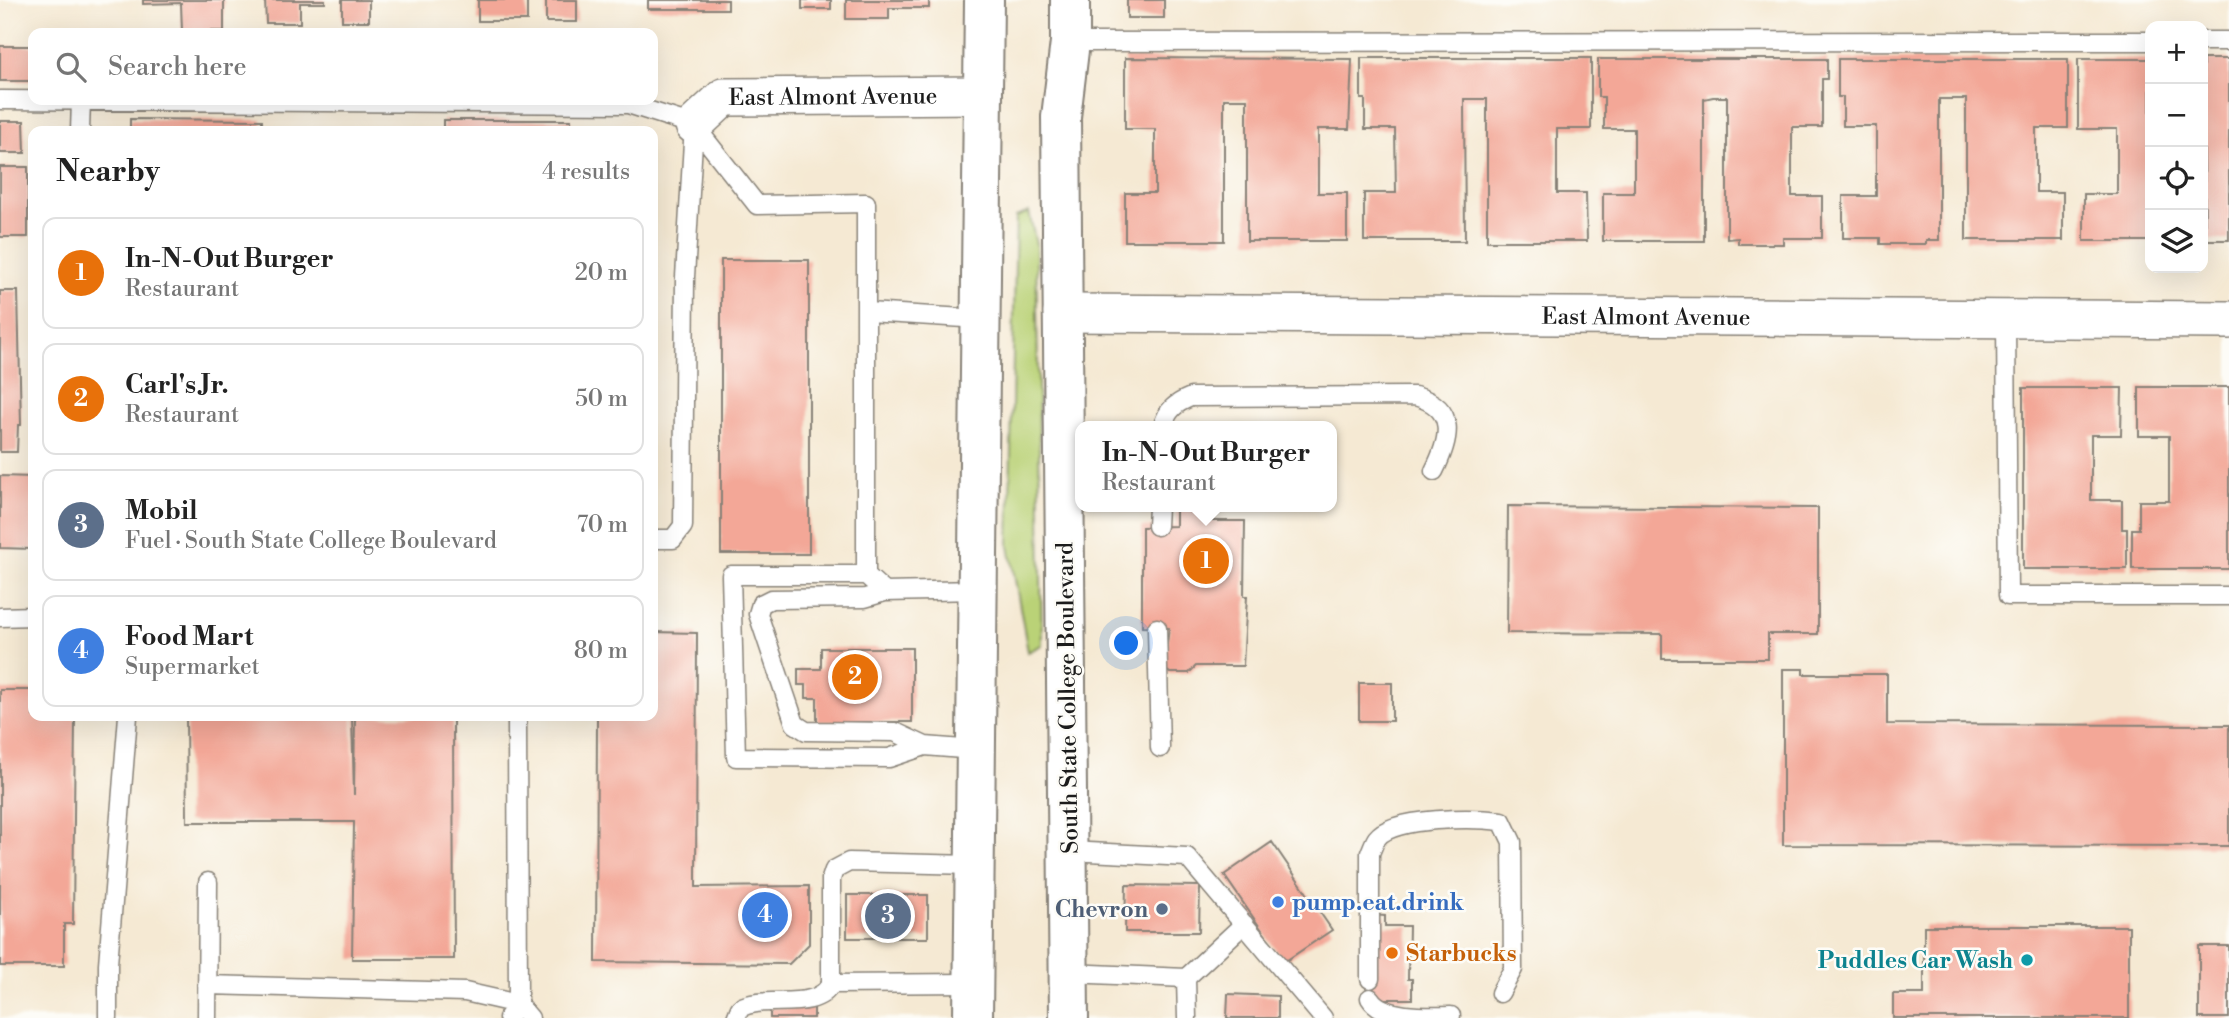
<!DOCTYPE html>
<html lang="en">
<head>
<meta charset="utf-8">
<style>
	:root { --surface:#fff; --page:#f2f2f2; --text:#222; --muted:#767676; --line:#e0e0e0; --accent:#c8321e }
	body { margin:0; font-family:"Libre Bodoni",serif; background:var(--page); color:var(--text) }
	.controls { position:absolute; right:21px; top:21px; display:grid; overflow:hidden; border-radius:14px; box-shadow:0 7px 28px #0002 }
	.controls button { width:63px; height:63px; display:grid; place-items:center; padding:0; border:0; border-bottom:2px solid var(--line); background:var(--surface); color:var(--text); font:35px sans-serif }
	.you { position:absolute; left:1127px; top:644px; width:24px; height:24px; margin:-18px; border:5px solid #fff; border-radius:50%; background:#1a73e8; box-shadow:0 0 0 10px #1a73e833 }
	.badge { display:grid; place-items:center; width:46px; height:46px; border-radius:50%; background:var(--accent); color:#fff; font-size:23px; font-weight:700 }
	.pin { position:absolute; translate:-50% -50%; border:4px solid #fff; box-shadow:0 2px 7px #0006 }
	.popup { position:absolute; left:1075px; top:421px; width:262px; height:91px; box-sizing:border-box; display:grid; place-content:center; border-radius:14px; background:var(--surface); filter:drop-shadow(0 2px 5px #0005); font-size:23px; white-space:nowrap; color:var(--muted) }
	.popup b { font-size:26px; color:var(--text) }
	.popup::after { content:''; position:absolute; left:50%; top:100%; margin-left:-14px; border:14px solid transparent; border-top-color:var(--surface) }
	.list { margin:0; padding:0; list-style:none }
	h2 { display:flex; justify-content:space-between; align-items:center; height:91px; margin:0; padding:0 28px; font-size:30px }
	h2 small { font-size:23px; font-weight:400; color:var(--muted) }
	.list li { display:grid; grid-template-columns:46px 1fr auto; gap:21px; align-items:center; box-sizing:border-box; height:112px; margin:0 14px 14px; padding:0 14px; border:2px solid var(--line); border-radius:14px }
	.list b { display:block; font-size:26px; white-space:nowrap }
	.list p { margin:0; font-size:23px; white-space:nowrap; color:var(--muted) }
	.list em { font-size:23px; font-style:normal; color:var(--muted) }
	.icon { flex:none; width:38px; height:38px; fill:none; stroke:currentColor; stroke-width:2; stroke-linecap:round; stroke-linejoin:round }
	.map { position:relative; flex:none; width:2229px; height:1018px; overflow:hidden }
	.search { position:absolute; background:var(--surface); box-shadow:0 7px 28px #0002; left:28px; top:28px; width:630px; height:77px; display:flex; align-items:center; gap:18px; box-sizing:border-box; padding:0 24px; border-radius:14px; color:var(--muted); font-size:26px }
	.panel { position:absolute; background:var(--surface); box-shadow:0 7px 28px #0002; left:28px; top:126px; width:630px; height:595px; border-radius:14px }
	.map>svg:first-child { display:block }
</style>
</head>
<body>
<div class="map">
<svg width="2229" height="1018" viewBox="0 0 2229 1018">
	<rect width="100%" height="100%" fill="#fdfcf7"/>
	<filter id="ink" filterUnits="userSpaceOnUse"><feTurbulence type="fractalNoise" baseFrequency=".0143" numOctaves="2"/><feDisplacementMap in="SourceGraphic" scale="14" xChannelSelector="R" yChannelSelector="G"/><feConvolveMatrix kernelMatrix="1 2 1 2 8 2 1 2 1" color-interpolation-filters="sRGB"/></filter>
	<filter id="wash" filterUnits="userSpaceOnUse"><feTurbulence type="fractalNoise" baseFrequency=".00686" numOctaves="4" result="noise"/><feDisplacementMap in="SourceGraphic" scale="28" xChannelSelector="R" yChannelSelector="G"/><feGaussianBlur stdDeviation="1.57" result="paint"/><feColorMatrix in="noise" values="0 0 0 0 0 0 0 0 0 0 0 0 0 0 0 0 0 1.4 0 .05"/><feComposite in="paint" operator="in"/></filter>
	<g filter="url(#wash)">
		<rect width="100%" height="100%" fill="#f5e9d3"/>
		<!-- green -->
		<path fill="#bad277" stroke="#6b774a" stroke-width="2" d="M1029,212L1036,244L1042,645L1028,652L1009,546L1016,217Z"/>
		<g id="blocks">
			<!-- building -->
			<path fill="#f3a797" d="M143,0H224V31H182L181,3L143,4Z
				M265,0H325V3H300V23H266Z
				M342,0H369V21H342Z
				M478,0H527V21H478Z
				M546,0H577V22H546Z
				M648,0H728V9H648Z
				M802,0H831V9H802Z
				M846,0H929V8H889V19H846Z
				M1127,0H1164V18H1127Z
				M0,46H33V81H0Z
				M1125,58L1352,59L1349,129H1318V193H1347V241H1247V99H1224V241H1125V193H1155V129H1125Z
				M1361,58H1591V129H1557V193H1586L1587,241H1487V99H1464L1465,241H1364V193H1396L1395,129H1365V99H1361Z
				M1598,59H1827V79H1822V127H1792V196H1822V238H1783V244H1738V238L1727,239V97H1713L1704,99V241H1603V193H1634V129H1604V97H1598Z
				M1838,59H2068V128H2036V192H2063V240H1966V99H1939V240H1926V244H1880V238H1843V196H1876V126H1843V97H1838Z
				M2078,59H2150V241H2084V194H2117V129H2078Z
				M2203,59H2229V240H2205Z
				M130,119L262,120V131H130Z
				M443,120H571V131H443Z
				M0,121H24L25,153H0Z
				M0,167H28V237H0Z
				M721,260H809V554H721Z
				M0,291H18L21,425H18L17,452H0Z
				M2139,387H2229V569H2132V529H2139V501H2169V436H2139Z
				M2023,388H2122L2121,435H2091V500H2122V529H2127V569H2023Z
				M0,476L33,477V549L0,548Z
				M1508,506L1818,508V634H1768V659H1662V634L1507,633Z
				M1176,509H1208V521H1245L1244,596H1247L1243,666H1196L1189,673H1170L1164,668L1169,628L1142,627V527L1176,526Z
				M653,632L697,633L696,887L809,886V944L789,964L596,962L597,716H653Z
				M821,648H912V722H817V698H806V685H798V669H821Z
				M1783,669H1803V674H1887V724L2229,725V846L1783,845Z
				M1359,683H1392V721H1359Z
				M0,690H33V716H75L73,924H64V966H0Z
				M186,716H352L354,795L355,716H453L454,959H352L354,822H187Z
				M1272,842L1332,930L1284,962L1224,875Z
				M1126,885L1200,886L1199,932H1125Z
				M847,895H928V938H847Z
				M1372,915L1385,916V926H1409L1408,979H1412V999H1366Z
				M1924,926H2129V1018H1893V994H1924Z
				M2199,946H2229V1018H2199Z
				M1228,994L1278,996V1018H1227Z
				M770,1008H814V1018H770Z"/>
		</g>
	</g>
	<g filter="url(#ink)">
		<use href="#blocks" fill-opacity="0" stroke="#888278" stroke-width="2"/>
		<g fill="none" stroke-linecap="round" stroke-linejoin="round">
			<!-- service casing -->
			<g stroke="#888278" stroke-width="21">
				<path id="service" d="M2203,41H2229
					M1070,42L2150,41
					M0,100L628,104L694,125L757,205L866,203V575
					M80,131L81,100
					M868,312L980,319
					M2006,319L2008,596H2229
					M1163,426C1167,410 1176,403 1191,397L1415,396C1458,408 1450,439 1434,471
					M1157,526L1158,507
					M653,539H673L683,526L685,277L694,125
					M885,592L865,598L771,599L761,604L758,614L795,724L806,731L895,732L925,746
					M0,617L33,616
					M1157,628L1160,748
					M975,750L925,746L889,758L736,757L731,575H866L885,592L977,590
					M1069,851L1187,857L1323,1018
					M1069,973L1186,978L1187,1018
					M1186,978L1244,924
					M1370,979V853C1372,849 1374,842 1377,838C1393,816 1477,818 1502,821L1512,842L1513,969L1500,993
					M831,984L973,983
					M207,985L465,992L518,1004L530,1018
					M1370,998C1382,1018 1424,1017 1451,1016
					M108,1018V964L128,716
					M207,1018L208,882
					M508,1018L518,1004L517,716
					M736,1018L740,1008C764,994 816,1013 831,984V879L834,870L849,862L973,865"/>
			</g>
			<!-- minor casing -->
			<g stroke="#888278" stroke-width="40">
				<g id="minor">
					<path id="s1" d="M694,125L724,97L983,95"/>
					<path id="s2" d="M1062,313L2229,320"/>
				</g>
			</g>
			<!-- primary casing -->
			<g stroke="#888278" stroke-width="42">
				<path id="primary" d="M973,1018L984,0
					M1069,1018L1061,117L1070,42V0"/>
			</g>
			<!-- service -->
			<use href="#service" stroke="#fff" stroke-width="18"/>
			<!-- minor -->
			<use href="#minor" stroke="#fff" stroke-width="37"/>
			<!-- primary -->
			<use href="#primary" stroke="#fff" stroke-width="38"/>
		</g>
	</g>
	<!-- markers -->
	<circle fill="#3f7fe0" stroke="#fdfcf7" stroke-width="2.5" cx="1278" cy="902" r="7"/>
	<circle fill="#5c6f8a" stroke="#fdfcf7" stroke-width="2.5" cx="1162" cy="909" r="7"/>
	<circle fill="#e8710a" stroke="#fdfcf7" stroke-width="2.5" cx="1392" cy="953" r="7"/>
	<circle fill="#0f9aa8" stroke="#fdfcf7" stroke-width="2.5" cx="2027" cy="960" r="7"/>
	<g text-anchor="middle" stroke-width="5" stroke-linejoin="round" paint-order="stroke">
		<!-- street labels -->
		<g font-size="23" fill="#1c1c1c" stroke="#fdfcf7">
			<text dy="8" stroke="none"><textPath href="#s1" startOffset="150">East Almont Avenue</textPath></text>
			<text dy="8" stroke="none"><textPath href="#s2" startOffset="584">East Almont Avenue</textPath></text>
			<text transform="translate(1067 698) rotate(-91)" y="8">South State College Boulevard</text>
		</g>
		<!-- shop labels -->
		<g font-size="23" font-weight="bold" fill="#366cbe" stroke="#fdfcf7" text-anchor="start">
			<text x="1292" y="910">pump.eat.drink</text>
		</g>
		<!-- service labels -->
		<g font-size="23" font-weight="bold" fill="#4e5e75" stroke="#fdfcf7" text-anchor="end">
			<text x="1148" y="917">Chevron</text>
		</g>
		<!-- food labels -->
		<g font-size="23" font-weight="bold" fill="#c56008" stroke="#fdfcf7" text-anchor="start">
			<text x="1406" y="961">Starbucks</text>
		</g>
		<!-- culture labels -->
		<g font-size="23" font-weight="bold" fill="#0d838f" stroke="#fdfcf7" text-anchor="end">
			<text x="2013" y="968">Puddles Car Wash</text>
		</g>
	</g>
</svg>
<div class="controls">
<button>+</button>
<button>−</button>
<button><svg class="icon" aria-label="locate" viewBox="0 0 24 24"><circle cx="12" cy="12" r="6"/><path d="M12 2v4M12 18v4M2 12h4M18 12h4"/></svg></button>
<button><svg class="icon" aria-label="layers" viewBox="0 0 24 24"><path d="M12 4l9 5-9 5-9-5zM3 14l9 5 9-5"/></svg></button>
</div>
<div class="you"></div>
<div class="pin badge" style="left:1206px;top:561px;background:#e8710a">1</div>
<div class="popup"><b>In-N-Out Burger</b>Restaurant</div>
<div class="pin badge" style="left:855px;top:677px;background:#e8710a">2</div>
<div class="pin badge" style="left:888px;top:916px;background:#5c6f8a">3</div>
<div class="pin badge" style="left:765px;top:915px;background:#3f7fe0">4</div>
<div class="search"><svg class="icon" aria-label="search" viewBox="0 0 24 24"><circle cx="10" cy="10" r="6"/><path d="M15 15l6 6"/></svg>Search here</div>
<section class="panel">
<h2>Nearby<small>4 results</small></h2>
<ul class="list">
<li><span class="badge" style="background:#e8710a">1</span><div><b>In-N-Out Burger</b><p>Restaurant</p></div><em>20 m</em></li>
<li><span class="badge" style="background:#e8710a">2</span><div><b>Carl's Jr.</b><p>Restaurant</p></div><em>50 m</em></li>
<li><span class="badge" style="background:#5c6f8a">3</span><div><b>Mobil</b><p>Fuel · South State College Boulevard</p></div><em>70 m</em></li>
<li><span class="badge" style="background:#3f7fe0">4</span><div><b>Food Mart</b><p>Supermarket</p></div><em>80 m</em></li>
</ul>
</section>
</div>
</body>
</html>
